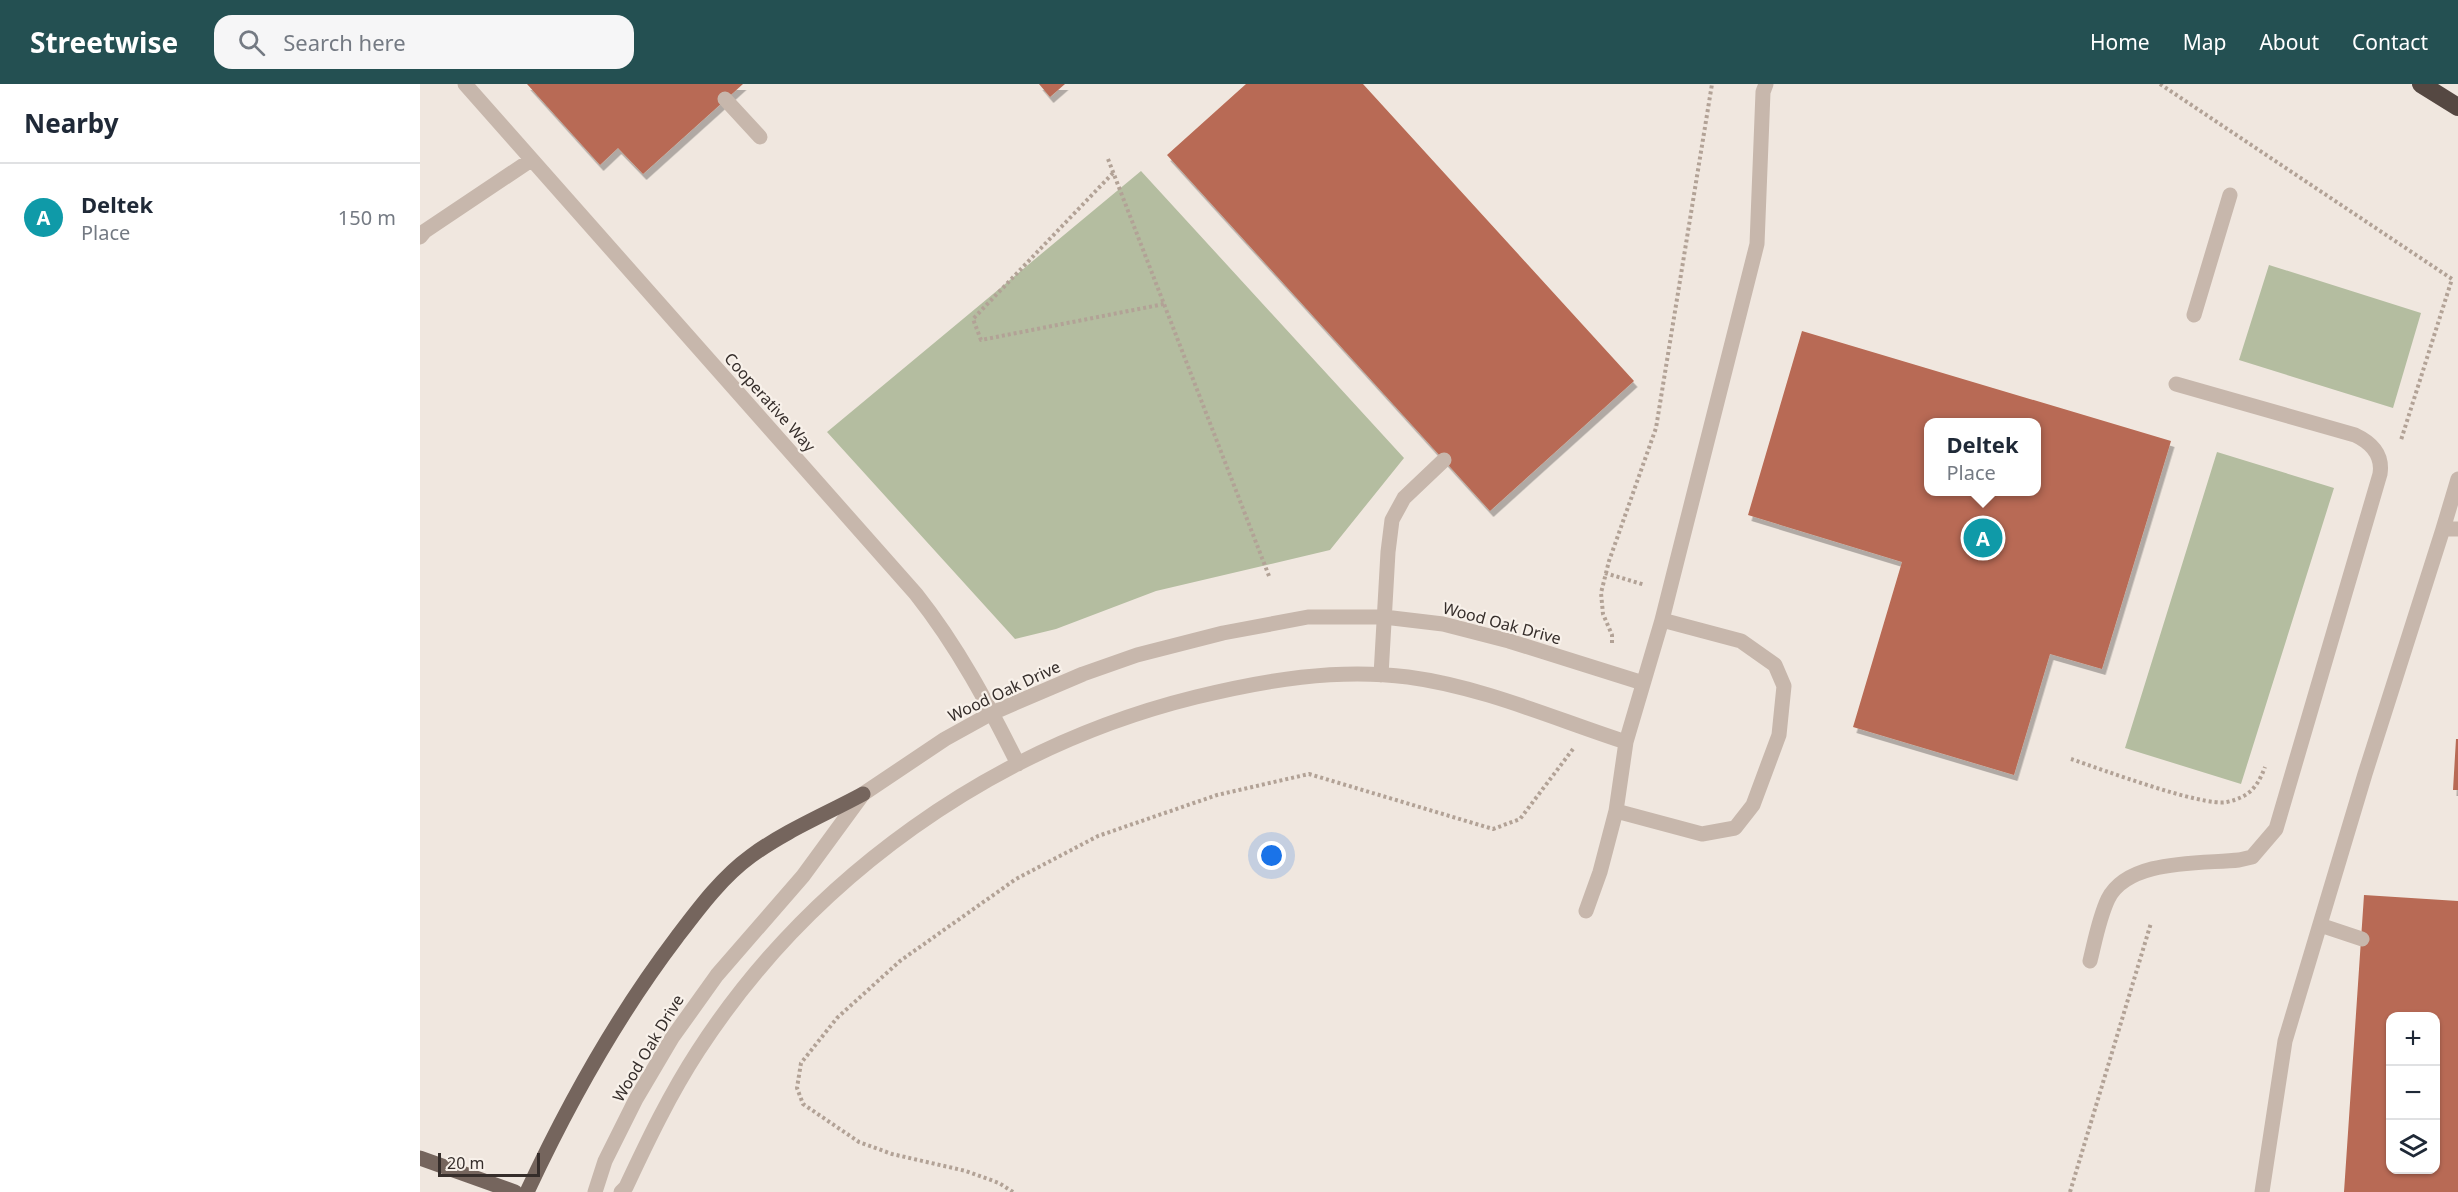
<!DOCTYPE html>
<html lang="en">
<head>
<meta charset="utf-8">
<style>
	:root { --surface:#fff; --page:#f6f6f7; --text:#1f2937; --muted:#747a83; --line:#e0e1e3; --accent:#245052 }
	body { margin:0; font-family:"Noto Sans",sans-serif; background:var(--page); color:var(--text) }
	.controls { position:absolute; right:18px; bottom:18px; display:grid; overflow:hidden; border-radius:12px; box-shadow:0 2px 4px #0004 }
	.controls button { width:54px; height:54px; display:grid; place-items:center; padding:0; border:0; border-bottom:2px solid var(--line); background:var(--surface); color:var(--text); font:30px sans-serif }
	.scale { position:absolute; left:18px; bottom:15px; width:102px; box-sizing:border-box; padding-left:6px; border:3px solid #352d2a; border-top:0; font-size:16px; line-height:21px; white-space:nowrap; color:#352d2a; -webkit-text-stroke:4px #f8f1ea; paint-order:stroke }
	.you { position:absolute; left:852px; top:772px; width:21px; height:21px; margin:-15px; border:4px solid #fff; border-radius:50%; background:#1a73e8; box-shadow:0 0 0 9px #1a73e833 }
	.badge { display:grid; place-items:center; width:39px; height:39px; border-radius:50%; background:var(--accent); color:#fff; font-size:20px; font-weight:700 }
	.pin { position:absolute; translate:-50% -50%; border:3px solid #fff; box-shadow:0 2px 6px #0006 }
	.popup { position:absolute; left:1504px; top:334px; width:117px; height:78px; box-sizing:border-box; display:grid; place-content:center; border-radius:12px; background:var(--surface); filter:drop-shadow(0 2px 4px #0005); font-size:20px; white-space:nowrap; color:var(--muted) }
	.popup b { font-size:22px; color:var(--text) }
	.popup::after { content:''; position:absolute; left:50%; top:100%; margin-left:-12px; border:12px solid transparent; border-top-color:var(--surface) }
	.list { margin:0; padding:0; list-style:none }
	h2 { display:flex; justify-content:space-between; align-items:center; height:78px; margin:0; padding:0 24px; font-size:26px }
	h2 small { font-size:20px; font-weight:400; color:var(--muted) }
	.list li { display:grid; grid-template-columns:39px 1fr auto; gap:18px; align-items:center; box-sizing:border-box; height:108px; padding:0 24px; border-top:2px solid var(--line) }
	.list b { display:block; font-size:22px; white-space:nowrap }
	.list p { margin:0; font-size:20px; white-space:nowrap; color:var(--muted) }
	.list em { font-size:20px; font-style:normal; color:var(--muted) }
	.icon { flex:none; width:33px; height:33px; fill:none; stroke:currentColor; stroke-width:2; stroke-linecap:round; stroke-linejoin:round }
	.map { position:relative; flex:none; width:2038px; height:1108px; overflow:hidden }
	header { display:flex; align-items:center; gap:36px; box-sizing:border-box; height:84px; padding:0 30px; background:var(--accent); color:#fff }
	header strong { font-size:28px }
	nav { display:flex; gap:33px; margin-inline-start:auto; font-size:21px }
	.search { width:420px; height:54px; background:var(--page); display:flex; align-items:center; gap:15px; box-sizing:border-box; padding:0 21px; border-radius:18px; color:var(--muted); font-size:22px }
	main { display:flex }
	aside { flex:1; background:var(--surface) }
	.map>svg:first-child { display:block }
</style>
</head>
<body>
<header>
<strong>Streetwise</strong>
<div class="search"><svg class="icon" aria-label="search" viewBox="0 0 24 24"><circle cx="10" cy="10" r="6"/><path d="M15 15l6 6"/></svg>Search here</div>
<nav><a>Home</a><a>Map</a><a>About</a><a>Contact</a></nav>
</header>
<main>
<aside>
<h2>Nearby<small></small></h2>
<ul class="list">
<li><span class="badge" style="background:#0f9aa8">A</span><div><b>Deltek</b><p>Place</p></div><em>150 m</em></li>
</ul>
</aside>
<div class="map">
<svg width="2038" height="1108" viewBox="0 0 2038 1108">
	<defs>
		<filter id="shadow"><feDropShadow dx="3.5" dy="6" stdDeviation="0" flood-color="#0004"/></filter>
	</defs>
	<rect width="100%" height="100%" fill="#f0e7df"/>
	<!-- green -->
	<path fill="#b4bda0" d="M721,87L984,374L910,466L736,507L636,545L595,555L407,348Z
		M1849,181L2001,229L1973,324L1819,276Z
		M1797,368L1914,404L1821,700L1705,664Z"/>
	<!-- building -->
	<path fill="#b86b54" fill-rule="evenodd" filter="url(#shadow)" d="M107,0H323L223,90L198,64L180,81Z
		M619,0H645L630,13Z
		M826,0H943L1214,297L1070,427L747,71Z
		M1382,247L1751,357L1682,585L1630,570L1594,691L1433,643L1482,478L1328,431ZM1509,338H1617V408H1509Z
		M2036,655H2038V706H2033Z
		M1944,811L2038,817V1108H1924ZM1970,932H2016V1086H1970Z"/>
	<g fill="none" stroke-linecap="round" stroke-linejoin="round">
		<!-- path -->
		<path stroke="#b2a296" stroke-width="4" stroke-dasharray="3 3" stroke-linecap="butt" d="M1740,0L2032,195L1981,356
			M688,75L849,492
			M693,89L553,235L561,256L744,220
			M1185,489L1225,501
			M1192,559V551L1183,530L1181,509L1189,477L1236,344L1292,0
			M1651,675C1681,685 1782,723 1807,718C1829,713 1837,704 1845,683
			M593,1108L579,1099L546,1087L472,1070L439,1058L383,1020L377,1004L381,979L417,934L480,877L596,795L678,752L797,711L889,690L1073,745L1100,735L1153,665
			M1650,1108L1731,839"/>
		<!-- minor -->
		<path stroke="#c7b7ac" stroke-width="15" d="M45,0L496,510C538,563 568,620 598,680
			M305,15L340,53
			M0,153L5,147L111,76
			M1774,231L1810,111
			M2023,445L2038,395
			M961,591L968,468L972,436L984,414L1024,376
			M1196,727L1282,750L1315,744L1333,721L1359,651L1364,602L1355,581L1321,557L1242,536
			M1166,827L1180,788L1196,727L1206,658L1242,536L1337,160L1343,8L1346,0
			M1900,841L1942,855
			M1670,877C1675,857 1679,834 1688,815C1708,775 1779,780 1819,776L1832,773L1856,745L1960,390C1963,371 1952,359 1935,351L1756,300
			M175,1108L185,1077L216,1015L252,954L297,891L383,792L443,710L525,655L572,629L663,590L717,571L803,549L888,533H964L1023,540L1089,557L1223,599
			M201,1108L206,1103C228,1056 250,1010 278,967C391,793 573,663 776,613C846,596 916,584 988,593C1063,603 1135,635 1206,658
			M1842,1108L1865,957L1945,690L2023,445H2038"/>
		<!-- major -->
		<path stroke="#75655d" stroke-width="15" d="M0,1074L95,1108
			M107,1108C149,1018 197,932 257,853C279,824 302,793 331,772C365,747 406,730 443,710"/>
		<!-- highway -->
		<path stroke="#554842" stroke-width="18" d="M2001,0L2038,23"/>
	</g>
	<g text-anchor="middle" stroke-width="4.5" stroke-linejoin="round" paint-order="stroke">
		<!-- street labels -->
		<g font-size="16" fill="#352d2a" stroke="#f8f1ea">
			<text transform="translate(350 318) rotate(48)" y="6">Cooperative Way</text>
			<text transform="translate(1082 539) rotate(15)" y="6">Wood Oak Drive</text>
			<text transform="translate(584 607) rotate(-25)" y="6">Wood Oak Drive</text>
			<text transform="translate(228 964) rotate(-59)" y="6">Wood Oak Drive</text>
		</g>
	</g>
</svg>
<div class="controls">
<button>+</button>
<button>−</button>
<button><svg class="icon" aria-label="layers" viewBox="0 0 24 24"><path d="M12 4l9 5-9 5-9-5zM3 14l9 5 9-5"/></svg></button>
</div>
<div class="scale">20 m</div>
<div class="you"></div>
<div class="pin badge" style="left:1563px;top:454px;background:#0f9aa8">A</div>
<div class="popup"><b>Deltek</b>Place</div>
</div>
</main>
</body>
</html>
